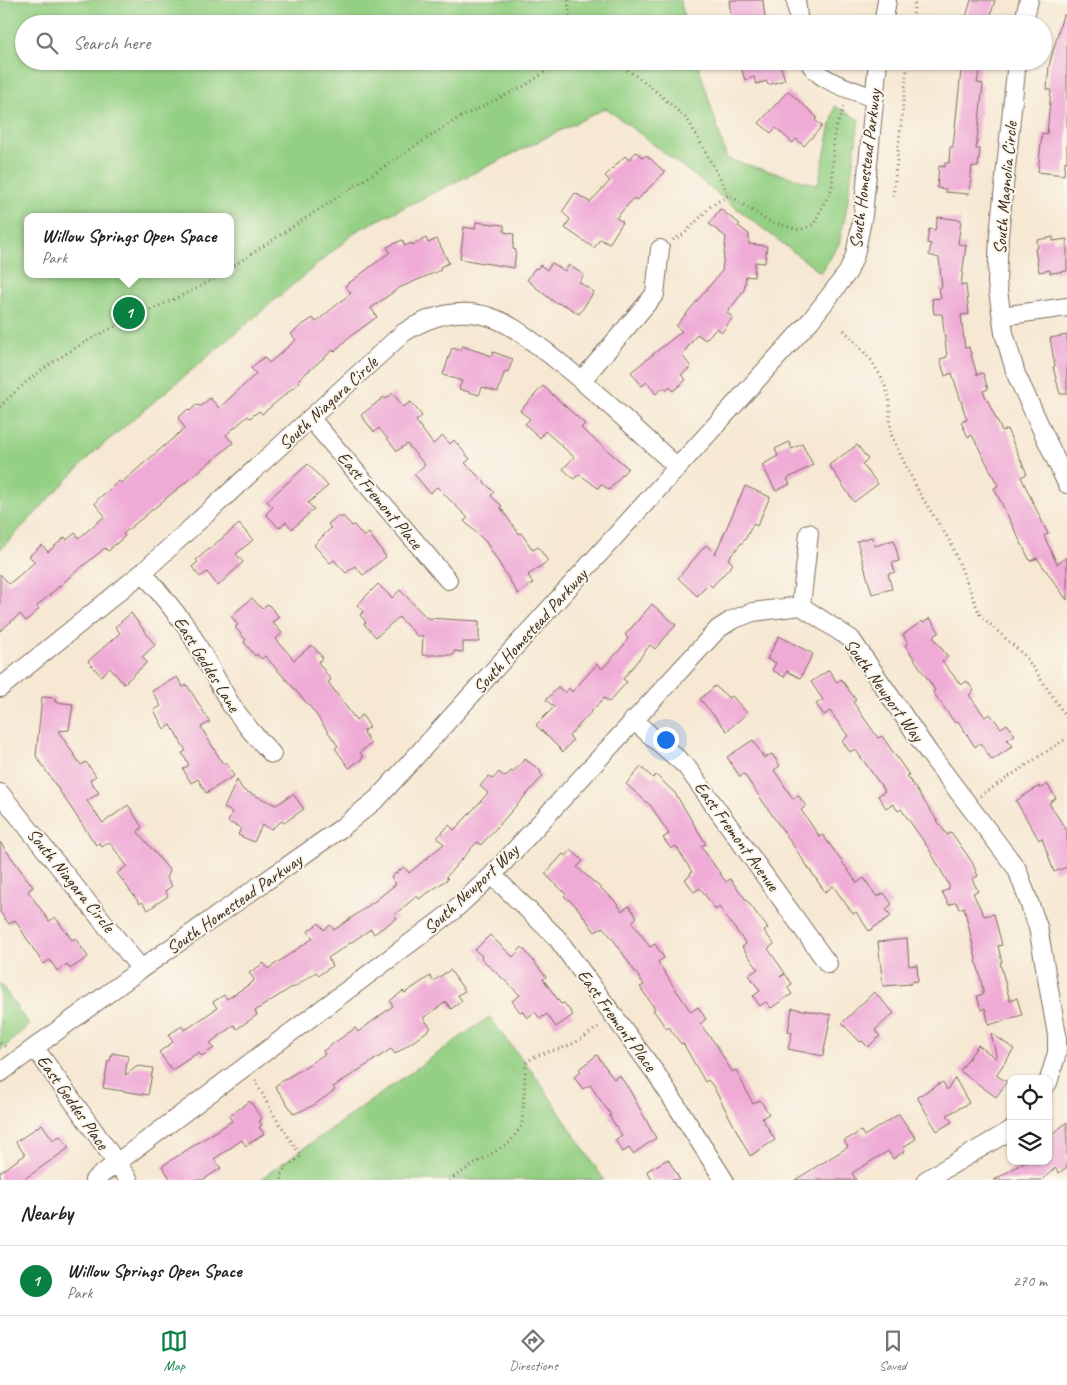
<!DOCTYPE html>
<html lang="en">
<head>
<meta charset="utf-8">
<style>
	:root { --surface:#fff; --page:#f2f2f2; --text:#202124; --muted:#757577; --line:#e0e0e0; --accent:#0b8043 }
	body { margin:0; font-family:Caveat,sans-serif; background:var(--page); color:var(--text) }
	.controls { position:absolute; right:15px; bottom:15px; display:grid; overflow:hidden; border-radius:10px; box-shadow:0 1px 4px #0004 }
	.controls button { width:45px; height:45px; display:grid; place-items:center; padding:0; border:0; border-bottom:1px solid var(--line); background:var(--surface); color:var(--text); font:25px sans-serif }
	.you { position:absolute; left:665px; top:739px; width:18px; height:18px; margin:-12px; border:4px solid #fff; border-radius:50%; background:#1a73e8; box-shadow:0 0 0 8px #1a73e833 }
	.badge { display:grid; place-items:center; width:32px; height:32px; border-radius:50%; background:var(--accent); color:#fff; font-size:16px; font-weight:700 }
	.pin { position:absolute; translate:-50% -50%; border:2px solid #fff; box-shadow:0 1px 5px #0006 }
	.popup { position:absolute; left:24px; top:213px; width:210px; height:65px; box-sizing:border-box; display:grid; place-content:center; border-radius:10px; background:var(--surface); filter:drop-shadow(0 1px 4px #0005); font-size:16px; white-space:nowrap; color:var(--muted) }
	.popup b { font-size:19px; color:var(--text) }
	.popup::after { content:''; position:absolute; left:50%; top:100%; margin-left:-10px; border:10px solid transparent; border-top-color:var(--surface) }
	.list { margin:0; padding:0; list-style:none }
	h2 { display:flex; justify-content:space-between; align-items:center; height:65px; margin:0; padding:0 20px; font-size:21px }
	h2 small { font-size:16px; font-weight:400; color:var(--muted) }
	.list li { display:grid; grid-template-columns:32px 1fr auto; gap:15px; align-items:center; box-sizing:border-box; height:70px; padding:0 20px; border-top:1px solid var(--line) }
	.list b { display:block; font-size:19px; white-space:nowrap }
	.list p { margin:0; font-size:16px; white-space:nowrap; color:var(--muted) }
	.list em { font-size:16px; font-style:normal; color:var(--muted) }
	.icon { flex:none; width:28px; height:28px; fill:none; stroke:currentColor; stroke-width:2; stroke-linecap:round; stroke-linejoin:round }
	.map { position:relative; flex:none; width:1067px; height:1180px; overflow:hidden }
	.search { position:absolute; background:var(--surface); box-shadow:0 1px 4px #0004; left:15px; right:15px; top:15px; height:55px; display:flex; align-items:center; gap:12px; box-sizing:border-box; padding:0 18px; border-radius:28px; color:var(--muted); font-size:19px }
	.sheet { height:135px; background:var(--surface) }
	nav { display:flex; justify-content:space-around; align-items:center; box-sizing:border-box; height:70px; border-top:1px solid var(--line); background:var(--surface); font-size:14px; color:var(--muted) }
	nav a { display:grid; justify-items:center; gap:2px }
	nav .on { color:var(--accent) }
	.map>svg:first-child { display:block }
</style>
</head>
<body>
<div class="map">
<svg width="1067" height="1180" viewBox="0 0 1067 1180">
	<rect width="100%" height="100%" fill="#fbf7ec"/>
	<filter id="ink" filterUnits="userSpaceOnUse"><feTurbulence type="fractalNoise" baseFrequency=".02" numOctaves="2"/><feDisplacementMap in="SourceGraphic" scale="10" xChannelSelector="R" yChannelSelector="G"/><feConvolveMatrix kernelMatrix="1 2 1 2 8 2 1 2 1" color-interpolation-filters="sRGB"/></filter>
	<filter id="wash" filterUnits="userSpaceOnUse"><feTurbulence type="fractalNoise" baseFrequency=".0096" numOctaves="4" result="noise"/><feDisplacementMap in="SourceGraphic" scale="20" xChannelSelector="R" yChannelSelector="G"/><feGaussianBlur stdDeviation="1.12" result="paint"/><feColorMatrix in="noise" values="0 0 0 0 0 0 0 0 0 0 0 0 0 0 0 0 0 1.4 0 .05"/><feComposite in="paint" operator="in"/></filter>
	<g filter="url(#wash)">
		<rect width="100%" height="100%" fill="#f6e8d3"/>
		<!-- green -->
		<path fill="#94d084" stroke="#687d51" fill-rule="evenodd" d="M0,0H680L686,24H24V61H697L727,159L818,185L835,106L859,120L846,212L839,244L821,273L606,108L358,230L92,454L0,550ZM28,217H230V274H28Z
			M0,983L29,1025L0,1051Z
			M489,1017L539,1081L604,1180H259Z"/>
		<g id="blocks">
			<!-- building -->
			<path fill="#efabd6" d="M729,0H763L765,20L732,24Z
				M971,0H995L988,24H964Z
				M1063,15L1067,16V162L1065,161L1064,175L1038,172L1042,133L1047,134L1051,90L1047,89L1049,66Z
				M739,61H779L785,80L768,85L767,81L756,84L754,77L745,80Z
				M962,61H981L977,83L983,84L976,149H980L978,167L972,166L969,194L945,192L946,189L937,188L939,166L945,167V163H949L950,147H953Z
				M788,91L817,117L815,120L822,126L804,146L796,139L793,143L776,128L771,133L759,123Z
				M636,152L643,158L646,155L665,172L637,200L634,198L616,218L623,222L609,244L600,239L594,248L565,228L570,219L562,212L575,193L590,202L610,181L605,176L625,156L629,160Z
				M720,209L740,224L738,226L749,234V244L767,246L765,263L755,262L754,277L746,276L744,290L727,313L733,317L722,332L717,328L705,340L697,334L682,355L691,367L681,375L686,380L673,391L670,387L667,390L663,388L656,394L647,382L642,386L631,372L682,331L676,326L722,271L726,237L709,224Z
				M938,217L961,220L958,244L966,245L961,285H966L969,314L961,315L965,348L969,347L977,375L983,373L988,389L983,391L1002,431L1007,429L1027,474L1021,477L1048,534L1044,536L1057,564L1067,557V600L1037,558L1030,561L994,488L998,486L986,462L972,435L968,437L961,422L967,420L952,373L945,376L940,359L947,357L942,314H934L932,299L941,298L939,288L942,287L939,258L929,255L931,244L927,243L929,229L935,230Z
				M476,222L504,225V232L514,234L513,249L516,250L514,268L460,259L464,227L475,229Z
				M1053,237V241L1067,239V271L1050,273V270L1039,272L1035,249L1038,248L1037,240Z
				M426,238L428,243L437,239L449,263L440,267L441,270L399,288L371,308L377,317L348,338L334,352L333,350L298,380L300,382L267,410L262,414L259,411L250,418L248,416L226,435L233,443L123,534L125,536L108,551L105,548L72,575L37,606L39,609L26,621L20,614L0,631V574L9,584L35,562L29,556L42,545L48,552L65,537L67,540L75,533L79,538L105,516L95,504L97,500L119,481L121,483L185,428L178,418L188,409L190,411L196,405L201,406L210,398L219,408L256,374L251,368L264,357L269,363L296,340L291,334L302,325L313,318L316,322L351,293L345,286L390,252L387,247L402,240L405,246L411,243L412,245Z
				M552,263L565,271L569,265L584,275L579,282L594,292L579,314L565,305L554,302L527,280L535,268L537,269L540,265L547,270Z
				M1067,335V394H1060L1053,367L1055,366L1050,338Z
				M462,346L492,356L493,352L513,359L508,372L505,371L498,392L482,387L479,395L459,389L462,381L443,375L452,348L460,350Z
				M543,386L585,424L581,428L628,468L609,490L601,484L598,488L579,474L574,479L563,469L574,457L545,431L540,438L525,424L530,419L520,411Z
				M393,393L403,407L411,402L422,416L416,421L433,444L443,436L450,444L454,440L470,459L465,463L494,492L491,496L502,506L500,507L519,534L521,533L533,550L538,547L548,561L528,575L533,583L518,594L486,542L464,521L468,518L437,487L430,493L414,474L425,465L407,444L397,451L379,428L374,432L361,415L384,397L386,399Z
				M789,442L792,449L802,444L813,465L787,479L790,484L776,491L762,465L778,456L775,449Z
				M857,445L868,459L862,464L878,484L854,502L829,465Z
				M308,464L328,486L308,503L314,509L292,529L286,522L279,528L266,514L273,507L267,501Z
				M745,486L770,497L757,526L753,524L746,538L728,559L733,564L712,587L709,584L697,596L678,578L706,545L715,554Z
				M339,515L341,518L343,516L352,526L354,525L364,537L369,533L386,557L363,575L355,566L346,573L334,560L330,563L314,545L331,528L328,524Z
				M239,524L253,540L236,554L243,562L218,586L207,572L200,577L192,567L198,562L196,560Z
				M872,537L875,546L894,540L899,561L892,563L895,572L888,574L892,589L872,594L857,541Z
				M378,584L392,598L400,590L427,618L479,621V642H463V652L454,651V655H422L423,636H417L399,617L376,637L364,624L366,622L360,615L364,611L357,605Z
				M252,598L262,609L268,604L279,617L272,622L282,633L276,639L294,660L312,645L323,658L318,662L331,680L328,682L356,720L362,715L370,727L363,731L371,744L360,752L363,758L349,768L335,748L338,746L312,709L265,656L261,659L257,654L255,656L244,642L246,640L235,627L238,625L231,616Z
				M652,604L676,625L655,649L650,645L623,679L627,682L609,702L604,698L569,736L573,740L563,752L536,725L554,707L546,700L558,687L565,693L569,688L572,692L597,664L602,669L624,645L628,638L625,635Z
				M131,613L155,645L142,657L147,662L124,684L110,668L101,676L88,661L120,633L115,627Z
				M930,618L939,632L933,637L948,657L942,661L961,685L967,681L974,691L969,695L985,717L990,714L1001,728L1007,724L1015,735L1007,740L1013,746L992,760L980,743L975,747L958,721L955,723L933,692L935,690L905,645L908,643L903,635L922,621L923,623Z
				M779,636L813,654L800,678L787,671L784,677L772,670L776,663L767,659Z
				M829,670L837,682L841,679L856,700L853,702L878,738L882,736L909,775L907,776L947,835L951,832L972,862L978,876L972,879L978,891L973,893L984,916L994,914L1002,945L998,946L1002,962L1000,963L1010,1001L1017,998L1022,1015L989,1025L985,1008L981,1010L977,996L983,994V989L964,907L959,909L956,902L949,905L942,892L949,889V885L929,849L901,809L898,811L893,804L886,808L878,796L885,791L855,749L850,752L842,741L848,736L830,711L824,715L816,704L823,700L811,682Z
				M177,677L183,687L187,685L210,722L201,727L223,764L226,762L234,776L206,793L198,779L191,783L183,769L189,765L182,753L186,751L171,725L164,729L154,710L161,706L152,691Z
				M715,686L729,698L732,696L747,713L727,731L700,699Z
				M42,697L55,698V702L73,704L69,730L58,731L81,765L86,762L96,776L90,780L99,793L87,801L103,823L128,805L142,827L138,832L170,871L167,878L172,886L165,891L168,896L148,910L142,902L140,904L117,873L127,866L109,842L102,847L99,843L96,845L36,756Z
				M753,740L764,758L772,754L780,766L774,770L793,799L798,795L806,806L801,810L820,837L823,835L857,883L864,878L877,897L884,893L892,904L886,909L891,916L869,931L856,912L853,914L833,886L825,892L744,774L740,777L727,757Z
				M525,759L541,771L540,773L543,776L481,845L477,842L446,877L448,879L419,899L417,896L394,915L397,918L374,934L371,929L328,958L332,966L319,975L316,972L293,988L292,987L255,1011L257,1015L237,1029L234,1025L210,1043L214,1048L202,1056L199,1052L172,1070L159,1052L173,1042L168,1035L182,1026L184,1030L190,1027L217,1008L213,1002L224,995L227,999L253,982L254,979L249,973L264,963L268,969L313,938L308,931L319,923L324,930L330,925L334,930L375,901L396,884L391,877L404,867L409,873L444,844L437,838L449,825L454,830L460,824L488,793L480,786L489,776L493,779L499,772L505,777L511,771L513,772Z
				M641,767L653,778L656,775L675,793L706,844L701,846L726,882L730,879L768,928L764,931L774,944L768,949L785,973L780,977L785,974L792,984L787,987L792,994L771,1008L766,1002L760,1006L753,996L760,991L749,975L758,969L742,947L746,944L719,907L716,910L700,888L694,892L685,879L691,875L690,873L692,872L676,846L671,849L663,838L669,834L651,806L626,784Z
				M237,780L243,790L276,805L293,794L304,809L284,823L282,821L271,829L262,825L254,842L238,835L241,828L228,822L232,812L224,808Z
				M1047,784L1056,798L1049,803L1067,831V867L1054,872L1042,838L1039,840L1016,801L1039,786L1040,789Z
				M0,842L33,887L28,891L49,921L55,917L72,940L75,938L88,957L70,969L67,964L57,971L50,960L43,964L15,920L9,924L0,912Z
				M571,850L583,861L577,867L614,900L622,911L629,906L637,917L632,922L650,947L655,944L664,958L658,962L672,984L691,1012L698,1007L706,1019L700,1024L717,1046L732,1072L736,1070L753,1104L760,1100L769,1114L762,1118L775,1140L750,1156L713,1086L708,1080L705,1082L683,1043L681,1044L669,1027L667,1029L653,1010L655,1009L640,987L644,985L615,942L603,927L595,932L576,906L564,896L566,894L545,874L563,854L566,856Z
				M490,935L513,957L522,947L546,977L543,979L561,1004L564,1003L573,1015L556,1027L547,1014L540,1019L535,1012L527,1018L522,1011L520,1012L512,1001L520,995L481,958L482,956L475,950Z
				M907,939L909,966L917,965L918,981L910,982L911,984L883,986L878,942Z
				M450,970L465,991L458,995L462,1001L451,1009L446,1002L423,1018L431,1028L418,1038L395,1054L391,1049L333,1087L335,1090L314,1105L294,1114L275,1086L325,1054L323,1051L355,1028L358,1032L393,1006L390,1001L403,991L405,993L430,976L433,981Z
				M874,992L894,1013L875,1030L880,1036L868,1047L862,1041L860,1042L842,1023Z
				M792,1008L831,1015L823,1056L788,1049L792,1033L788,1032Z
				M991,1033L1014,1049L996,1075L1007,1082L996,1097L960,1071L978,1045L997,1059Z
				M112,1053L128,1056L125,1075L138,1066L153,1068L148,1095L103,1088L108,1061H110Z
				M597,1055L614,1079L619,1075L629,1089L656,1138L633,1154L629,1148L623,1152L615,1140L622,1135L609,1116L611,1115L590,1085L583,1089L574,1077L581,1071L579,1069Z
				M955,1078L969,1103L947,1115L952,1122L937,1131L917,1097L943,1082L947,1090Z
				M250,1101L262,1119L259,1121L262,1125L259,1127L264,1134L246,1146L242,1140L214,1159L221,1168L203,1180H171L162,1166L232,1121L229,1116Z
				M899,1114L916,1139L903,1147L905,1151L893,1159L888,1151L852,1173L856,1180H795L848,1147L844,1141L861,1131L864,1136Z
				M1067,1122V1167L1059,1173L1055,1168L1042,1180H994L1026,1161H1048V1138Z
				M42,1124L53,1140L60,1136L69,1148L23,1180H0V1172L25,1155L16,1142Z
				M668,1159L680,1180H652L647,1171Z"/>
		</g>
	</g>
	<g filter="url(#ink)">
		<use href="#blocks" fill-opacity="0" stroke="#7c6c5d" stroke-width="1"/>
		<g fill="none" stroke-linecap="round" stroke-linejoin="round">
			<!-- minor casing -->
			<g stroke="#7c6c5d" stroke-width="20">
				<path id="minor" d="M796,0L799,24
					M883,24L887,0
					M1023,24L1029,0
					M809,61C819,83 853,89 873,98
					M1017,61L999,235L997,283L1004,333L1016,374L1067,484
					M1002,316L1067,307
					M582,380L655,294L660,249
					M311,419L448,580
					M143,572L187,627L231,705L251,731L272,754
					M801,606L809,533
					M0,688L143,572L403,333C429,316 460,307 490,317C512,324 530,340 548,353C593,389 635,428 677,467
					M633,720L686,766L828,964
					M0,793L141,969
					M492,875L557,938L657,1075L724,1180
					M35,1048L129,1180
					M0,1073L141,969L340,829L378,798L811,320L848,272L855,255L863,215L878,61
					M94,1180L453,911L492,875L718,629L732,620L753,612L801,606L851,639L929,753L1017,869L1038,927L1057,1035V1053L1048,1083
					M926,1180L1011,1130"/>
			</g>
			<!-- path -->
			<path stroke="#7c6c5d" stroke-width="3" stroke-dasharray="1 4" stroke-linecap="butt" d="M568,0L571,24
				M912,24L915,0
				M615,61L650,86L688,120L729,195
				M556,63L564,61
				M893,196L908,61
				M673,240L684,234L712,205L729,195L768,221L799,230L813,225L832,188L834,134L845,103
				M230,268L455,120L526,85L548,70L556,61
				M844,330L871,360L882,378L889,397L891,434L900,454L920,494L951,543L980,615L1025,656L1067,718
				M0,407C38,366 89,338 139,315C167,302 195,291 221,274
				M980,796L1067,738
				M0,1043L8,1048
				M255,1080L272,1112L301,1156L286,1168L281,1176L282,1180
				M449,1180L510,1142L522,1125L526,1063C539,1051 555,1052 570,1045C581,1040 591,1032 601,1025"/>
			<!-- minor -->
			<use href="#minor" stroke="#fff" stroke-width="18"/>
		</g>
	</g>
	<g text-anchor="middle" stroke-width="4" stroke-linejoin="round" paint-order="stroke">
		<!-- street labels -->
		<g font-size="18" fill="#3b2a1e" stroke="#fbf7ec">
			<text transform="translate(865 169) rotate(-83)" y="6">South Homestead Parkway</text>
			<text transform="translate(1005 188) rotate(-85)" y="6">South Magnolia Circle</text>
			<text transform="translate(328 403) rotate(-43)" y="6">South Niagara Circle</text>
			<text transform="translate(380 500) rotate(50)" y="6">East Fremont Place</text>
			<text transform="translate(530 631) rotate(-48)" y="6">South Homestead Parkway</text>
			<text transform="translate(207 664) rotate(58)" y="6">East Geddes Lane</text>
			<text transform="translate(884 690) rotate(54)" y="6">South Newport Way</text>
			<text transform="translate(737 836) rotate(54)" y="6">East Fremont Avenue</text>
			<text transform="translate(71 880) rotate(51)" y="6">South Niagara Circle</text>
			<text transform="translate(471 889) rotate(-43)" y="6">South Newport Way</text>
			<text transform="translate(234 904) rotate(-35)" y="6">South Homestead Parkway</text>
			<text transform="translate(617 1020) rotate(54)" y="6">East Fremont Place</text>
			<text transform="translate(73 1102) rotate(55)" y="6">East Geddes Place</text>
		</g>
	</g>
</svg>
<div class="controls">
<button><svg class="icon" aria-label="locate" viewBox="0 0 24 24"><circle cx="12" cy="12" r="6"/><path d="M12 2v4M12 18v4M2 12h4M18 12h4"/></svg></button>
<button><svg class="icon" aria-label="layers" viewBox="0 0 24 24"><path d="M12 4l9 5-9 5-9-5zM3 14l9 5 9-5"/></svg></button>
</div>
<div class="you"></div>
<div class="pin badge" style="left:129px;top:313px">1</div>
<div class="popup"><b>Willow Springs Open Space</b>Park</div>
<div class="search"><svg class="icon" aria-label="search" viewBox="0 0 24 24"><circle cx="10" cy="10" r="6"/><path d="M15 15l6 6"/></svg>Search here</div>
</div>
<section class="sheet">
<h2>Nearby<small></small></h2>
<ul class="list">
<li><span class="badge">1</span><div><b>Willow Springs Open Space</b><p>Park</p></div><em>270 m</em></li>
</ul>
</section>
<nav>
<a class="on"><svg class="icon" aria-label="map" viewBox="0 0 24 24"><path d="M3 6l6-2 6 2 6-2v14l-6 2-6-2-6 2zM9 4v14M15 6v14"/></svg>Map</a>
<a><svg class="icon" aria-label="directions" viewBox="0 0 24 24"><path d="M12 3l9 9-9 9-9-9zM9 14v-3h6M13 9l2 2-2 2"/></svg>Directions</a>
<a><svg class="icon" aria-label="saved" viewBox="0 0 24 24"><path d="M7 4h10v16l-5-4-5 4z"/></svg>Saved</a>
</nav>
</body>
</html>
